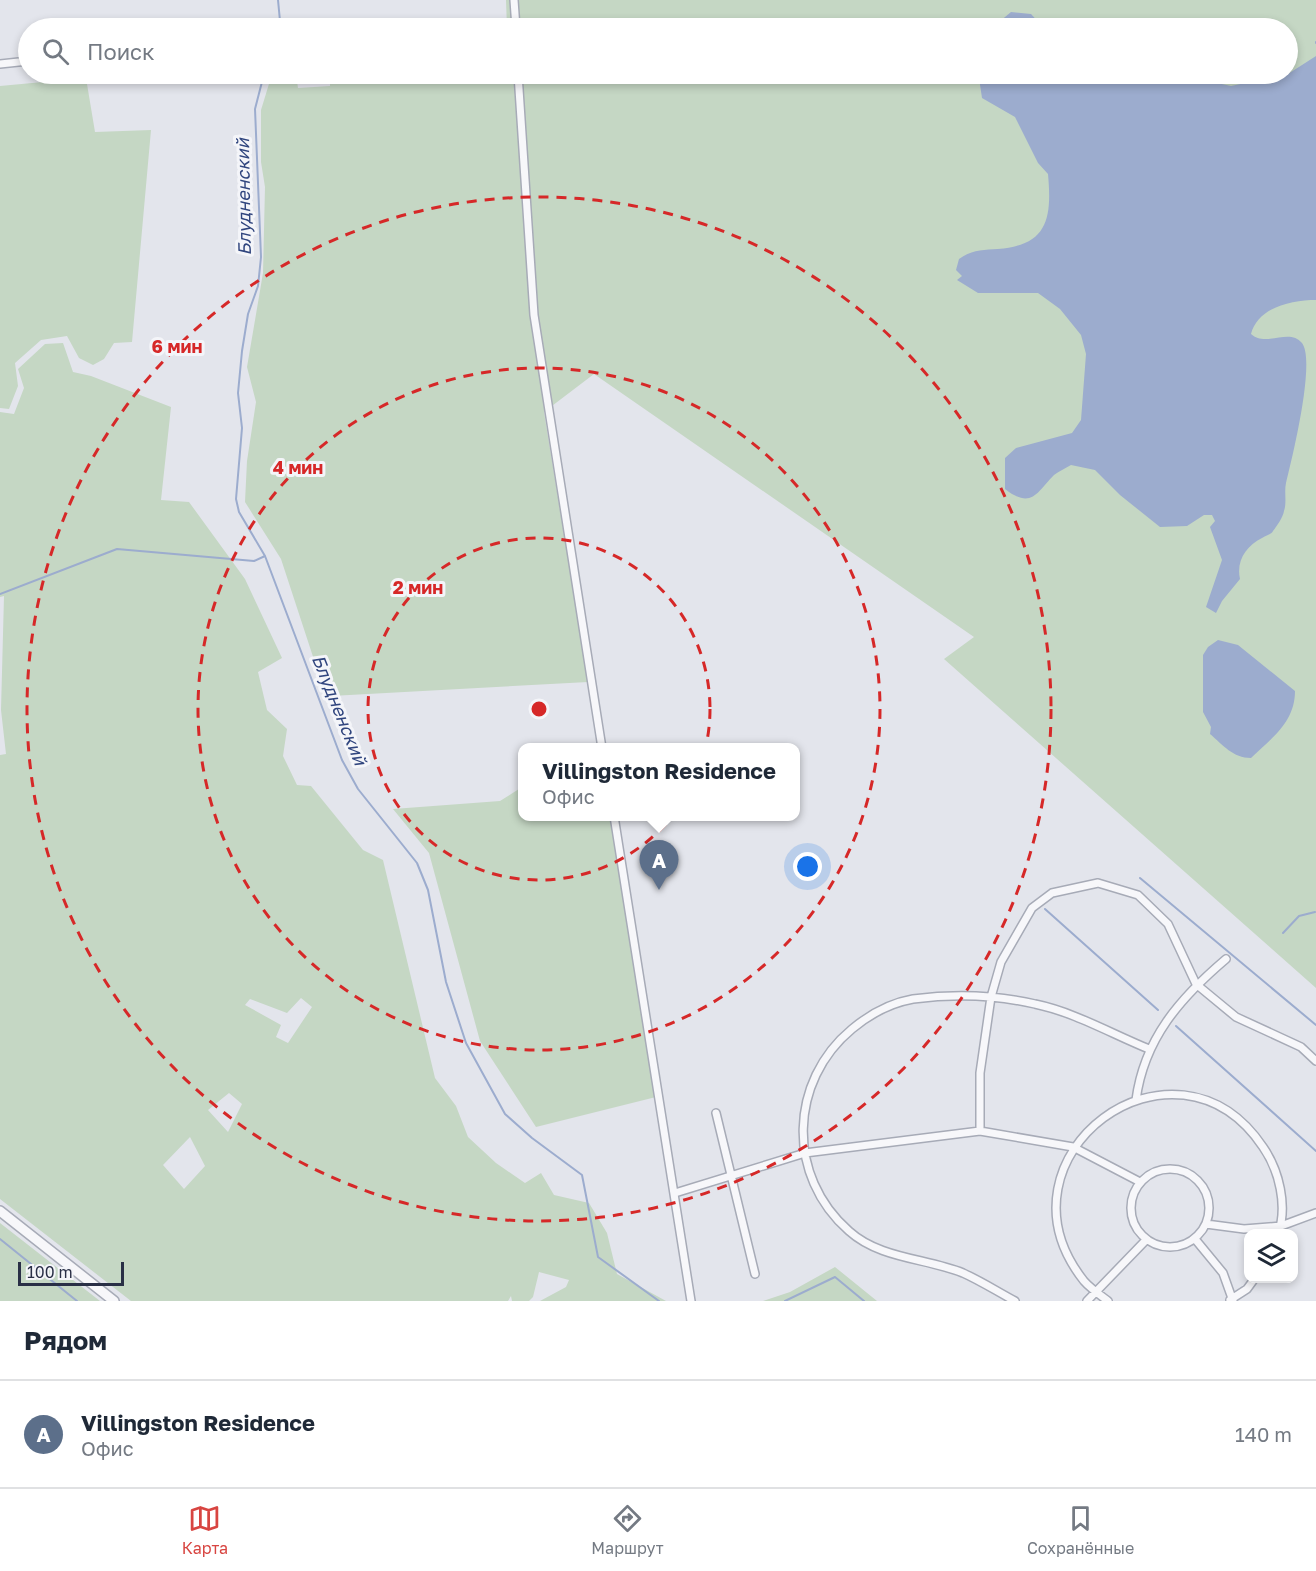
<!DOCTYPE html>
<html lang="ru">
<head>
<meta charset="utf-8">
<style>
	:root { --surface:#fff; --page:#f2f2f3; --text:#1f2937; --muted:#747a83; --line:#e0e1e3; --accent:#d84541 }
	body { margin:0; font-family:"Golos Text",sans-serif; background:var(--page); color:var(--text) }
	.controls { position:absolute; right:18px; bottom:18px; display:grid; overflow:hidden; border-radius:12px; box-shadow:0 3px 9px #0003 }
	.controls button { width:54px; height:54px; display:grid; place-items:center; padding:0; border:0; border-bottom:2px solid var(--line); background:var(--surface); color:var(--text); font:30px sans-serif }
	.scale { position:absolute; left:18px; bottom:15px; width:106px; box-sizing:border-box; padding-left:6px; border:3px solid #292f46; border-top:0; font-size:16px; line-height:21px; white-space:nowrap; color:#292f46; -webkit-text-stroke:4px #f4f5f9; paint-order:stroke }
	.you { position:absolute; left:808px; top:867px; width:21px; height:21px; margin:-15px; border:4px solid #fff; border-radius:50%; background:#1a73e8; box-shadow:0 0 0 9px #1a73e833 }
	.badge { display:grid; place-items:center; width:39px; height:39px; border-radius:50%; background:var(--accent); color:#fff; font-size:20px; font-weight:700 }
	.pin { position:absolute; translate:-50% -50px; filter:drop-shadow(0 2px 3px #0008) }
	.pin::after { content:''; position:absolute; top:32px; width:21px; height:18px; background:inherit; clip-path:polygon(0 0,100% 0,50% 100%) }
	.popup { position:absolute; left:518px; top:743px; width:282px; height:78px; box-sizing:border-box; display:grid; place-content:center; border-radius:12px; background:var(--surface); filter:drop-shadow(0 2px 4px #0005); font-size:20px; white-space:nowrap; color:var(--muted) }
	.popup b { font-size:22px; color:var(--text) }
	.popup::after { content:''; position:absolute; left:50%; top:100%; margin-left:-12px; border:12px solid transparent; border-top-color:var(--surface) }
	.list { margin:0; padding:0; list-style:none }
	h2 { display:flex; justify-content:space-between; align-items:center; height:78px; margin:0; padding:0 24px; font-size:26px }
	h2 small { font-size:20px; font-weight:400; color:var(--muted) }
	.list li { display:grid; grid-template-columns:39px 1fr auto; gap:18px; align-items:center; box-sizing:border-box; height:108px; padding:0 24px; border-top:2px solid var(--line) }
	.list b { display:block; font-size:22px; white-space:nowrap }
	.list p { margin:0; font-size:20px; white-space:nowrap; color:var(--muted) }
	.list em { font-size:20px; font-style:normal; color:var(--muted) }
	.icon { flex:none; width:33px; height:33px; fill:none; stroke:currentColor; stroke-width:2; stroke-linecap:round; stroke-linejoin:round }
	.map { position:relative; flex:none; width:1316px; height:1301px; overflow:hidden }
	.search { position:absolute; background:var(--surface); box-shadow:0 3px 9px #0003; left:18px; right:18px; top:18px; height:66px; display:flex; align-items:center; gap:15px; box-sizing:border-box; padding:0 21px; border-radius:33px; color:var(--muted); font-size:22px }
	.sheet { height:186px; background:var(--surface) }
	nav { display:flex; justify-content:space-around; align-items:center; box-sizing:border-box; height:84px; border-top:2px solid var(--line); background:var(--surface); font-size:16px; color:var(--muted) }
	nav a { display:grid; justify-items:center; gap:3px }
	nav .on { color:var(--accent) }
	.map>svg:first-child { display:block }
</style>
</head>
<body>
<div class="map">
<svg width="1316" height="1301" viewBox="0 0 1316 1301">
	<rect width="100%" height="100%" fill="#e3e5ec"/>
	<!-- green -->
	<path fill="#c5d7c4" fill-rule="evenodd" d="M506,0H1316V988L944,659L974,637L594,374L544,412L588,682L331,696L319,675L281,559L245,502L247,461L256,402L247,367L263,273L265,187L261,162V110L272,74H296L298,88L330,86V74H1288V28H507Z
		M86,78L95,132L151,130L132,342L114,343L104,359L93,365L79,358L67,336L41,340L15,363L18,386L9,409L0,408V86Z
		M63,343L73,372L91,376L171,407L161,500L189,502L245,579L282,658L258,672L267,710L287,729L283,756L297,785L311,786L363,850L383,860L435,1078L456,1106L468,1137L496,1163L525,1183L541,1173L554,1195L589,1203L607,1233L617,1274L666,1301H540L566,1287L569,1280L539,1272L533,1297L529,1301H512L511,1296L508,1301H131L0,1199V755L6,754L1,710L4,596L0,597V412L14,414L24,388L18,369L45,344ZM301,998L312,1007L288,1043L276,1037L281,1025L245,1005L250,999L287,1013ZM229,1093L242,1104L228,1132L208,1110ZM190,1137L205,1166L184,1189L163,1165Z
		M522,787V816L610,817L656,1097L536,1127L480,1041L429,853L393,809L500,801Z
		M0,1223L100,1301H0Z
		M835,1267L877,1301H763L790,1292Z"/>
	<!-- water -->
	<path fill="#9cacce" d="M1011,12L1031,14L1044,28H996L999,22Z
		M1316,56V300C1292,300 1258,307 1251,334C1266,348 1289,327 1302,343C1316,361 1292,459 1286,483C1284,492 1287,502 1284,511C1283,517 1277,526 1273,531C1271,535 1266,535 1262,538C1246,546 1236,561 1240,579L1222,601L1216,613L1206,607L1222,560L1210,527L1215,521L1212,515H1204L1187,526L1160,527L1120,495L1095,470L1071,465C1066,468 1059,471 1054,475C1037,492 1032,510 1005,489V458L1016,448L1072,433L1081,420L1086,354L1081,335L1060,309L1038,293H978L957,280L962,276L956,270L959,259C971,250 983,250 998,249C1048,245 1052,218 1048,174L1038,163L1015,117L982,98L979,78L981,74H1176L1231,86L1288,74Z
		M1218,640L1238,645L1295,691C1295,722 1272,738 1251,758C1233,758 1223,745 1210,734L1211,727L1203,712V655L1208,647Z"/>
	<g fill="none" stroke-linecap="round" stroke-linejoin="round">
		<!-- stream -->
		<path stroke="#9cacce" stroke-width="2" d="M278,28L280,21L278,0
			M1316,42V43
			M264,74L255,109L261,257L258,286L248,314L242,351L238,393L242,428L236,499L239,512L265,556L342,760L358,789L417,863L428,890L446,982L466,1043L505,1114L532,1138L582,1175L598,1257L659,1301
			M0,594L117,549L254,561L265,556
			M1140,878L1316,1025
			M1045,909L1158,1010
			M1283,933L1299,916L1315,912
			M1176,1026L1316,1151
			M0,1239L77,1301
			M785,1301L835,1277L864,1301"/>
		<!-- minor casing -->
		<g stroke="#a7abb7" stroke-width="10">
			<path id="minor" d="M514,0L516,28
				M0,64L28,61
				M518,74L534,315L602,748
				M614,816L691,1301
				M1136,1100C1144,1039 1180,998 1226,959
				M716,1113L755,1274
				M980,1131V1073L991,997L1001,962L1032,908L1052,893L1098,883L1138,895L1168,924L1196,984L1236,1017L1301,1047L1316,1061
				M1131 1208a39 39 0 1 1 78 0a39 39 0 1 1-78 0Z
				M675,1193L805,1153L980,1131L1073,1147L1140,1182
				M1206,1224L1244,1229L1281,1226L1316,1213
				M1195,1239L1223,1273L1233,1301
				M1230,1300L1247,1289L1255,1278
				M1015,1301C998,1292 981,1281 963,1273C926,1258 880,1259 849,1231C786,1176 789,1081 852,1029C870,1014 890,1003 913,999C952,994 996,995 1035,1004C1074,1012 1112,1034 1149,1049
				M1087,1301L1146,1240
				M1108,1301C1100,1295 1090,1288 1084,1281C985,1156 1175,1016 1263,1147C1279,1170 1288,1206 1278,1234"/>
		</g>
		<!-- tertiary casing -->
		<g stroke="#a7abb7" stroke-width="12">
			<path id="tertiary" d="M0,1211L114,1301"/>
		</g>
		<!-- minor -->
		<use href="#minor" stroke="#f7f7fa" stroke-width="7"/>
		<!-- tertiary -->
		<use href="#tertiary" stroke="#f7f7fa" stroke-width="9"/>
	</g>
	<!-- distance rings -->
	<g fill="none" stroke="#d62828" stroke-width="3" stroke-dasharray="10 8">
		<circle cx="539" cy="709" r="171"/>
		<circle cx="539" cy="709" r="341"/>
		<circle cx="539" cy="709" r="512"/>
	</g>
	<g text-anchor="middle" stroke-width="6" stroke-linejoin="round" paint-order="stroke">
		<!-- water labels -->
		<g font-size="18" font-style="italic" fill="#30457e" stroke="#f4f5f9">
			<text transform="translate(244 197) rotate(-91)" y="6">Блудненский</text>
			<text transform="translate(339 710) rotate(68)" y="6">Блудненский</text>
		</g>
	</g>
	<circle cx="539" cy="709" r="9" fill="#d62828" stroke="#f4f5f9" stroke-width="3"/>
	<g font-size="18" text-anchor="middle" font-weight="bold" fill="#d62828" stroke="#f4f5f9" stroke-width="6" stroke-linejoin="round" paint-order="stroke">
		<text x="177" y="353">6 мин</text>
		<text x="298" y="474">4 мин</text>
		<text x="418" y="594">2 мин</text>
	</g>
</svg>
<div class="controls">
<button><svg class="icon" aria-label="layers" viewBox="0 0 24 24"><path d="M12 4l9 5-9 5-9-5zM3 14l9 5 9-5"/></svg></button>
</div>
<div class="scale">100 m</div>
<div class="you"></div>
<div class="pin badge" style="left:659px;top:890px;background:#5c6f8a">A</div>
<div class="popup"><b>Villingston Residence</b>Офис</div>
<div class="search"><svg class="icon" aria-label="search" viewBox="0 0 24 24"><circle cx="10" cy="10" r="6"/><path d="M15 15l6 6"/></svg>Поиск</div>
</div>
<section class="sheet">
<h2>Рядом<small></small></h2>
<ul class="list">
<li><span class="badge" style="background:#5c6f8a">A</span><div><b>Villingston Residence</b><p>Офис</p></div><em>140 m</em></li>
</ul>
</section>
<nav>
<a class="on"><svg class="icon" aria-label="map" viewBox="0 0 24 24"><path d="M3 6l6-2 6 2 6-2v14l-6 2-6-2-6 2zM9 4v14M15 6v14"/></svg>Карта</a>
<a><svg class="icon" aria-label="directions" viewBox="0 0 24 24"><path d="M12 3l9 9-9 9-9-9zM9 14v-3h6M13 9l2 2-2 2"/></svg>Маршрут</a>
<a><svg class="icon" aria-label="saved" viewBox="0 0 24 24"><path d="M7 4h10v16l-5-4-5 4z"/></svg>Сохранённые</a>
</nav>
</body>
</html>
